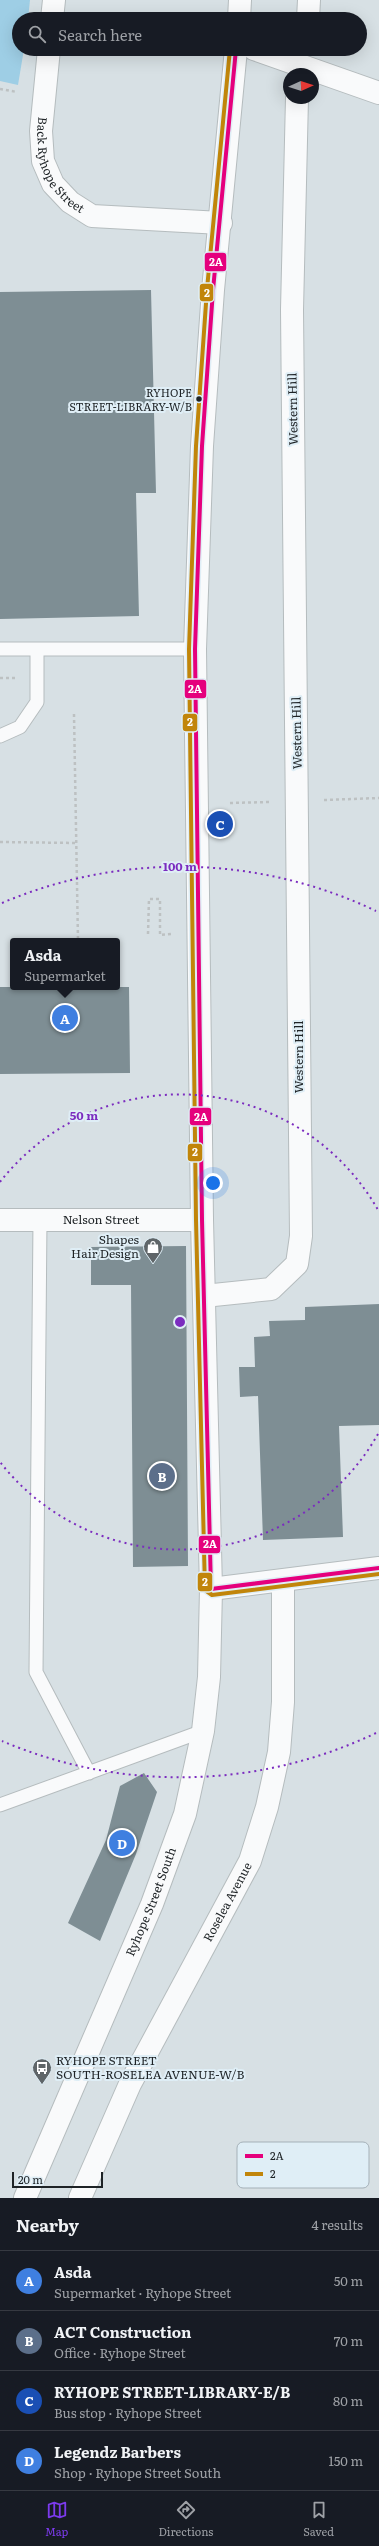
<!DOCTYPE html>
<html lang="en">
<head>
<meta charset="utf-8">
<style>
	:root { --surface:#171b24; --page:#20242c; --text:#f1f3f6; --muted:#9ea1a6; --line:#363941; --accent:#7c3aed }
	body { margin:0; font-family:Literata,serif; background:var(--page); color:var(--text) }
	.compass { position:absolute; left:283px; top:68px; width:36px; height:36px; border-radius:50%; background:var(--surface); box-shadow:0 4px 16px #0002; rotate:87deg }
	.scale { position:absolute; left:12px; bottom:10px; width:91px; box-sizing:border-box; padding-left:4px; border:2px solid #1e2326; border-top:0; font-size:11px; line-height:14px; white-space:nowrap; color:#1e2326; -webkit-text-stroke:3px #dfeef6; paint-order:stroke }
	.you { position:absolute; left:213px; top:1183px; width:14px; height:14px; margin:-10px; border:3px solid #fff; border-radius:50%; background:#1a73e8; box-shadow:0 0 0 6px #1a73e833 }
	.badge { display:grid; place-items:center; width:26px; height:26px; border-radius:50%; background:var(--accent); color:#fff; font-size:13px; font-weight:700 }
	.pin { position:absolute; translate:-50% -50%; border:2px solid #fff; box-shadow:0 1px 4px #0006 }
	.popup { position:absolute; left:10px; top:938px; width:110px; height:52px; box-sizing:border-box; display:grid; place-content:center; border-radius:4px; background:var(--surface); filter:drop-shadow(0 1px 3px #0005); font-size:13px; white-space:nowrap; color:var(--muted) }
	.popup b { font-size:15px; color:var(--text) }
	.popup::after { content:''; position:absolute; left:50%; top:100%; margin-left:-8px; border:8px solid transparent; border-top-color:var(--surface) }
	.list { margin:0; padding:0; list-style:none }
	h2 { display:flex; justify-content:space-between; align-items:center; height:52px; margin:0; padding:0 16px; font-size:17px }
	h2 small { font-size:13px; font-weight:400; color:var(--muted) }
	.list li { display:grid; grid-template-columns:26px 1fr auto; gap:12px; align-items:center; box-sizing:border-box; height:60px; padding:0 16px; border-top:1px solid var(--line) }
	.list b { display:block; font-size:15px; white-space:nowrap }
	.list p { margin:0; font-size:13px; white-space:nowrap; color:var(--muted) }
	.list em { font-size:13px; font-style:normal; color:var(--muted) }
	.icon { flex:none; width:22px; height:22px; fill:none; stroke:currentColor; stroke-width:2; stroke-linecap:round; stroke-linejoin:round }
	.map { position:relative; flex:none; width:379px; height:2198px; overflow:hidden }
	.search { position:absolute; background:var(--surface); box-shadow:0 4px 16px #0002; left:12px; right:12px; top:12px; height:44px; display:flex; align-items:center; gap:10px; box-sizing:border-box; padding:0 14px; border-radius:22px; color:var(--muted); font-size:15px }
	.sheet { height:292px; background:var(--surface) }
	nav { display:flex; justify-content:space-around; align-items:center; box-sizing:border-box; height:56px; border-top:1px solid var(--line); background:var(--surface); font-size:11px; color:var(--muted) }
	nav a { display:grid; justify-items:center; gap:2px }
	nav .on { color:var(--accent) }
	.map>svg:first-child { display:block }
</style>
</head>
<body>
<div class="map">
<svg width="379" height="2198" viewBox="0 0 379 2198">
	<rect width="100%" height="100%" fill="#d7e0e4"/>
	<!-- green -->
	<path fill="#9ecee5" d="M0,0H30L28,19H19V49H24L18,85L0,81Z"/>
	<!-- building -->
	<path fill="#7e8e94" d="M151,290L156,493H136L139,616L0,619V292Z
		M0,987H129L130,1073L0,1074Z
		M186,1246L188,1566L133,1567L131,1285H91V1247Z
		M379,1304V1425L339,1426L343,1537L263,1540L258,1396L240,1397L239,1367H255L254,1337L270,1336L269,1321L305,1320V1307Z
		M144,1773L157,1792L136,1854L100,1941L68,1923L106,1840L120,1786Z"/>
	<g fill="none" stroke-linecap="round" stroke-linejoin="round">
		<!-- service casing -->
		<g stroke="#b5bcbe" stroke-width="15">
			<path id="service" d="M0,649H195
				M0,736L20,727L37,702V649
				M40,1220L36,1672L89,1773
				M0,1805L203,1731"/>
		</g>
		<!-- minor casing -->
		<g stroke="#b5bcbe" stroke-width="24">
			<g id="minor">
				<path d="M52,19L54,0"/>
				<path d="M308,19L309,0"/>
				<path id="s1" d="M49,49L41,131L43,161L53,184L70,202L92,216L221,223"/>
				<path d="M254,49L379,93"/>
				<path id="s2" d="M0,1220H202"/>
				<path d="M204,1296L271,1289L297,1264L301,1236L292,310L297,98"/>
				<path id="s3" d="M80,2198L130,2084L250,1861L267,1807L279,1752L283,1702V1581"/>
			</g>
		</g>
		<!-- tertiary casing -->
		<g stroke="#b5bcbe" stroke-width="24">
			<path id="tertiary" d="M211,1589L379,1568"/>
		</g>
		<!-- secondary casing -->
		<g stroke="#b5bcbe" stroke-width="24">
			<g id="secondary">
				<path d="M239,19L240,0"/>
				<path id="s4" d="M25,2198L152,1904L185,1814L203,1731L209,1677L211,1589L202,1220L195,649L202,446L213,290L236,49"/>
			</g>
		</g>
		<!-- path -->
		<path stroke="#bdc1c2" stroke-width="2.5" stroke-dasharray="3 3" stroke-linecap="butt" d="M0,89L17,92
			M0,678H15
			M74,714L78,941
			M324,800L379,798
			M230,803L269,802
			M0,842L76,843
			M148,934L149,899H160V935L172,934"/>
		<!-- service -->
		<use href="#service" stroke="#f9fafb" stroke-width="13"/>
		<!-- minor -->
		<use href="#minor" stroke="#f9fafb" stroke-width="22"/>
		<!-- tertiary -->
		<use href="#tertiary" stroke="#f9fafb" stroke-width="22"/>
		<!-- secondary -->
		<use href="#secondary" stroke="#f9fafb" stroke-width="22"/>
		<!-- bus-1 casing -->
		<g stroke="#dfeef6" stroke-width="7">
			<path id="bus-1" d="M236,49L213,290L202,446L195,649L202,1220L211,1589L379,1568"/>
		</g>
		<!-- bus-2 casing -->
		<g stroke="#dfeef6" stroke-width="7">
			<path id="bus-2" d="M230,49L207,289L196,446L189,649L196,1220L205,1590L212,1595L379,1574"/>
		</g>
		<!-- bus-1 -->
		<use href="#bus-1" stroke="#e5007d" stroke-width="4"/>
		<!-- bus-2 -->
		<use href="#bus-2" stroke="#c1850a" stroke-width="4"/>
	</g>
	<!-- distance rings -->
	<g fill="none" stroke="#7b2cbf" stroke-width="2" stroke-dasharray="2 4">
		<path d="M378 1434A228 228 0 0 1 0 1462M0 1182A228 228 0 0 1 378 1210"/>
		<path d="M376 1733A455 455 0 0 1 2 1741M2 903A455 455 0 0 1 376 911"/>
	</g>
	<!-- icons -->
	<defs>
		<g id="shop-pin" transform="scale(1)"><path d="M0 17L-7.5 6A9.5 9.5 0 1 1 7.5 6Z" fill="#5f6568" stroke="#dfeef6"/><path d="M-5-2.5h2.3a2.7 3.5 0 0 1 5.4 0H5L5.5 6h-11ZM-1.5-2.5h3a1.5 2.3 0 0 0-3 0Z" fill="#fff"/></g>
		<g id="bus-pin" transform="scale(1)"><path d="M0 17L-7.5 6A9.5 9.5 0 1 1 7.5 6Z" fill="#5f6568" stroke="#dfeef6"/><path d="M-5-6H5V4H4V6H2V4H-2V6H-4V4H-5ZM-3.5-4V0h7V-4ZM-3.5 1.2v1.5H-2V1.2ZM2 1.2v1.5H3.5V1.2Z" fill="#fff"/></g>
	</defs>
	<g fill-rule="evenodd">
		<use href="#shop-pin" x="153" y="1247"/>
		<use href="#bus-pin" x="42" y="2068"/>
	</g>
	<!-- markers -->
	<circle fill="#1e2326" stroke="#dfeef6" stroke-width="1.5" cx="199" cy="399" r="3.5"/>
	<g text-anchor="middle" stroke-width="4" stroke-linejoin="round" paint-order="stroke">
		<!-- bus labels -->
		<g font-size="11" fill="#1e2326" stroke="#dfeef6" text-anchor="end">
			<text x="192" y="397">RYHOPE<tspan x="192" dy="14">STREET-LIBRARY-W/B</tspan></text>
		</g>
		<!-- street labels -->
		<g font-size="12" fill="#1e2326" stroke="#dfeef6">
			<text dy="4" stroke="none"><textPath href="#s1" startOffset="123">Back Ryhope Street</textPath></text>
			<text transform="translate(293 409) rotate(-91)" y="4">Western Hill</text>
			<text transform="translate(297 733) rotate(-91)" y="4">Western Hill</text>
			<text transform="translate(299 1057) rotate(-90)" y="4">Western Hill</text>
			<text dy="4" stroke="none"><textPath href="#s2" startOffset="101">Nelson Street</textPath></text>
			<text dy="4" stroke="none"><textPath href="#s4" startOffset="322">Ryhope Street South</textPath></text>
			<text dy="4" stroke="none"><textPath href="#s3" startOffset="331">Roselea Avenue</textPath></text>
		</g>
		<!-- poi labels -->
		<g font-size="12" fill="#1e2326" stroke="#dfeef6" text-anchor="end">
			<text x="139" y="1244">Shapes<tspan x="139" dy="14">Hair Design</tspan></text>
			<text x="56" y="2065" text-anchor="start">RYHOPE STREET<tspan x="56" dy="14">SOUTH-ROSELEA AVENUE-W/B</tspan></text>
		</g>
	</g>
	<!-- legend -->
	<rect x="237" y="2142" width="132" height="46" rx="6" fill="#dfeef6" stroke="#a5b1b8" stroke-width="1"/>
	<rect x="245" y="2154" width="18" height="4" fill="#e5007d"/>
	<rect x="245" y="2172" width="18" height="4" fill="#c1850a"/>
	<g font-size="11" fill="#1e2326">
		<text x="270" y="2160">2A</text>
		<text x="270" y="2178">2</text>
	</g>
	<circle cx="180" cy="1322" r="6" fill="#7b2cbf" stroke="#dfeef6" stroke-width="2"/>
	<g font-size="12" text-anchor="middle" font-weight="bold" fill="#7b2cbf" stroke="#dfeef6" stroke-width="4" stroke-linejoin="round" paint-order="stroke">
		<text x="180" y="871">100 m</text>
		<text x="84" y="1120">50 m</text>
	</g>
	<g stroke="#dfeef6" stroke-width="1.5">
		<rect x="204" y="252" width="23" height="20" rx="4" fill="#e5007d"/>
		<rect x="199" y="283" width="15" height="19" rx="4" fill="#c1850a"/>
		<rect x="184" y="679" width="23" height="20" rx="4" fill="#e5007d"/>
		<rect x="182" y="713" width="16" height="19" rx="4" fill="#c1850a"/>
		<rect x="189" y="1107" width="23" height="19" rx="4" fill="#e5007d"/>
		<rect x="187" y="1143" width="16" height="19" rx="4" fill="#c1850a"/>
		<rect x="198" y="1535" width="23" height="19" rx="4" fill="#e5007d"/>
		<rect x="197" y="1572" width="16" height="20" rx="4" fill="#c1850a"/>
	</g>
	<g font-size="11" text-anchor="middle" font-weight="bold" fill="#fff">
		<text x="216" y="266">2A</text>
		<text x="207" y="297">2</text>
		<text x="195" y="693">2A</text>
		<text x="190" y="726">2</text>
		<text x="201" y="1121">2A</text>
		<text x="195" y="1156">2</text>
		<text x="210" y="1548">2A</text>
		<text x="205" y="1586">2</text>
	</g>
</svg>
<svg class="compass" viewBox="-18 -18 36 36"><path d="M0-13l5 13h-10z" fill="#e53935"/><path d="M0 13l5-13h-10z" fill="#9ea1a6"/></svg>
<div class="scale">20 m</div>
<div class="you"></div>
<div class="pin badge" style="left:65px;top:1018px;background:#3f7fe0">A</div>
<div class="popup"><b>Asda</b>Supermarket</div>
<div class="pin badge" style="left:162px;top:1476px;background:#5c6f8a">B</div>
<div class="pin badge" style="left:220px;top:824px;background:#1a4fb4">C</div>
<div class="pin badge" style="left:122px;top:1843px;background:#3f7fe0">D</div>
<div class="search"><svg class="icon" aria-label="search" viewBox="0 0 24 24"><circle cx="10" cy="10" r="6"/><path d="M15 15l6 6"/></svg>Search here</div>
</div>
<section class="sheet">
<h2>Nearby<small>4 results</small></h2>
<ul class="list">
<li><span class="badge" style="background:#3f7fe0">A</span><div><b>Asda</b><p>Supermarket · Ryhope Street</p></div><em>50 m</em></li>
<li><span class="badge" style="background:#5c6f8a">B</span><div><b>ACT Construction</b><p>Office · Ryhope Street</p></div><em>70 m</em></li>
<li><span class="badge" style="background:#1a4fb4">C</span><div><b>RYHOPE STREET-LIBRARY-E/B</b><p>Bus stop · Ryhope Street</p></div><em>80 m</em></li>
<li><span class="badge" style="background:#3f7fe0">D</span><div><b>Legendz Barbers</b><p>Shop · Ryhope Street South</p></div><em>150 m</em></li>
</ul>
</section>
<nav>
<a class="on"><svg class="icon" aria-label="map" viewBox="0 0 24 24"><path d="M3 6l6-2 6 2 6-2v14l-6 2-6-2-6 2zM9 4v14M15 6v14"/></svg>Map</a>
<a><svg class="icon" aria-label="directions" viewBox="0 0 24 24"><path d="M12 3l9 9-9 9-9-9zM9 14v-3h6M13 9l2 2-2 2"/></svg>Directions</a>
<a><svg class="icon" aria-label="saved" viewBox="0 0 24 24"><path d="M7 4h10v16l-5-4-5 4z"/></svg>Saved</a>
</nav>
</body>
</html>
